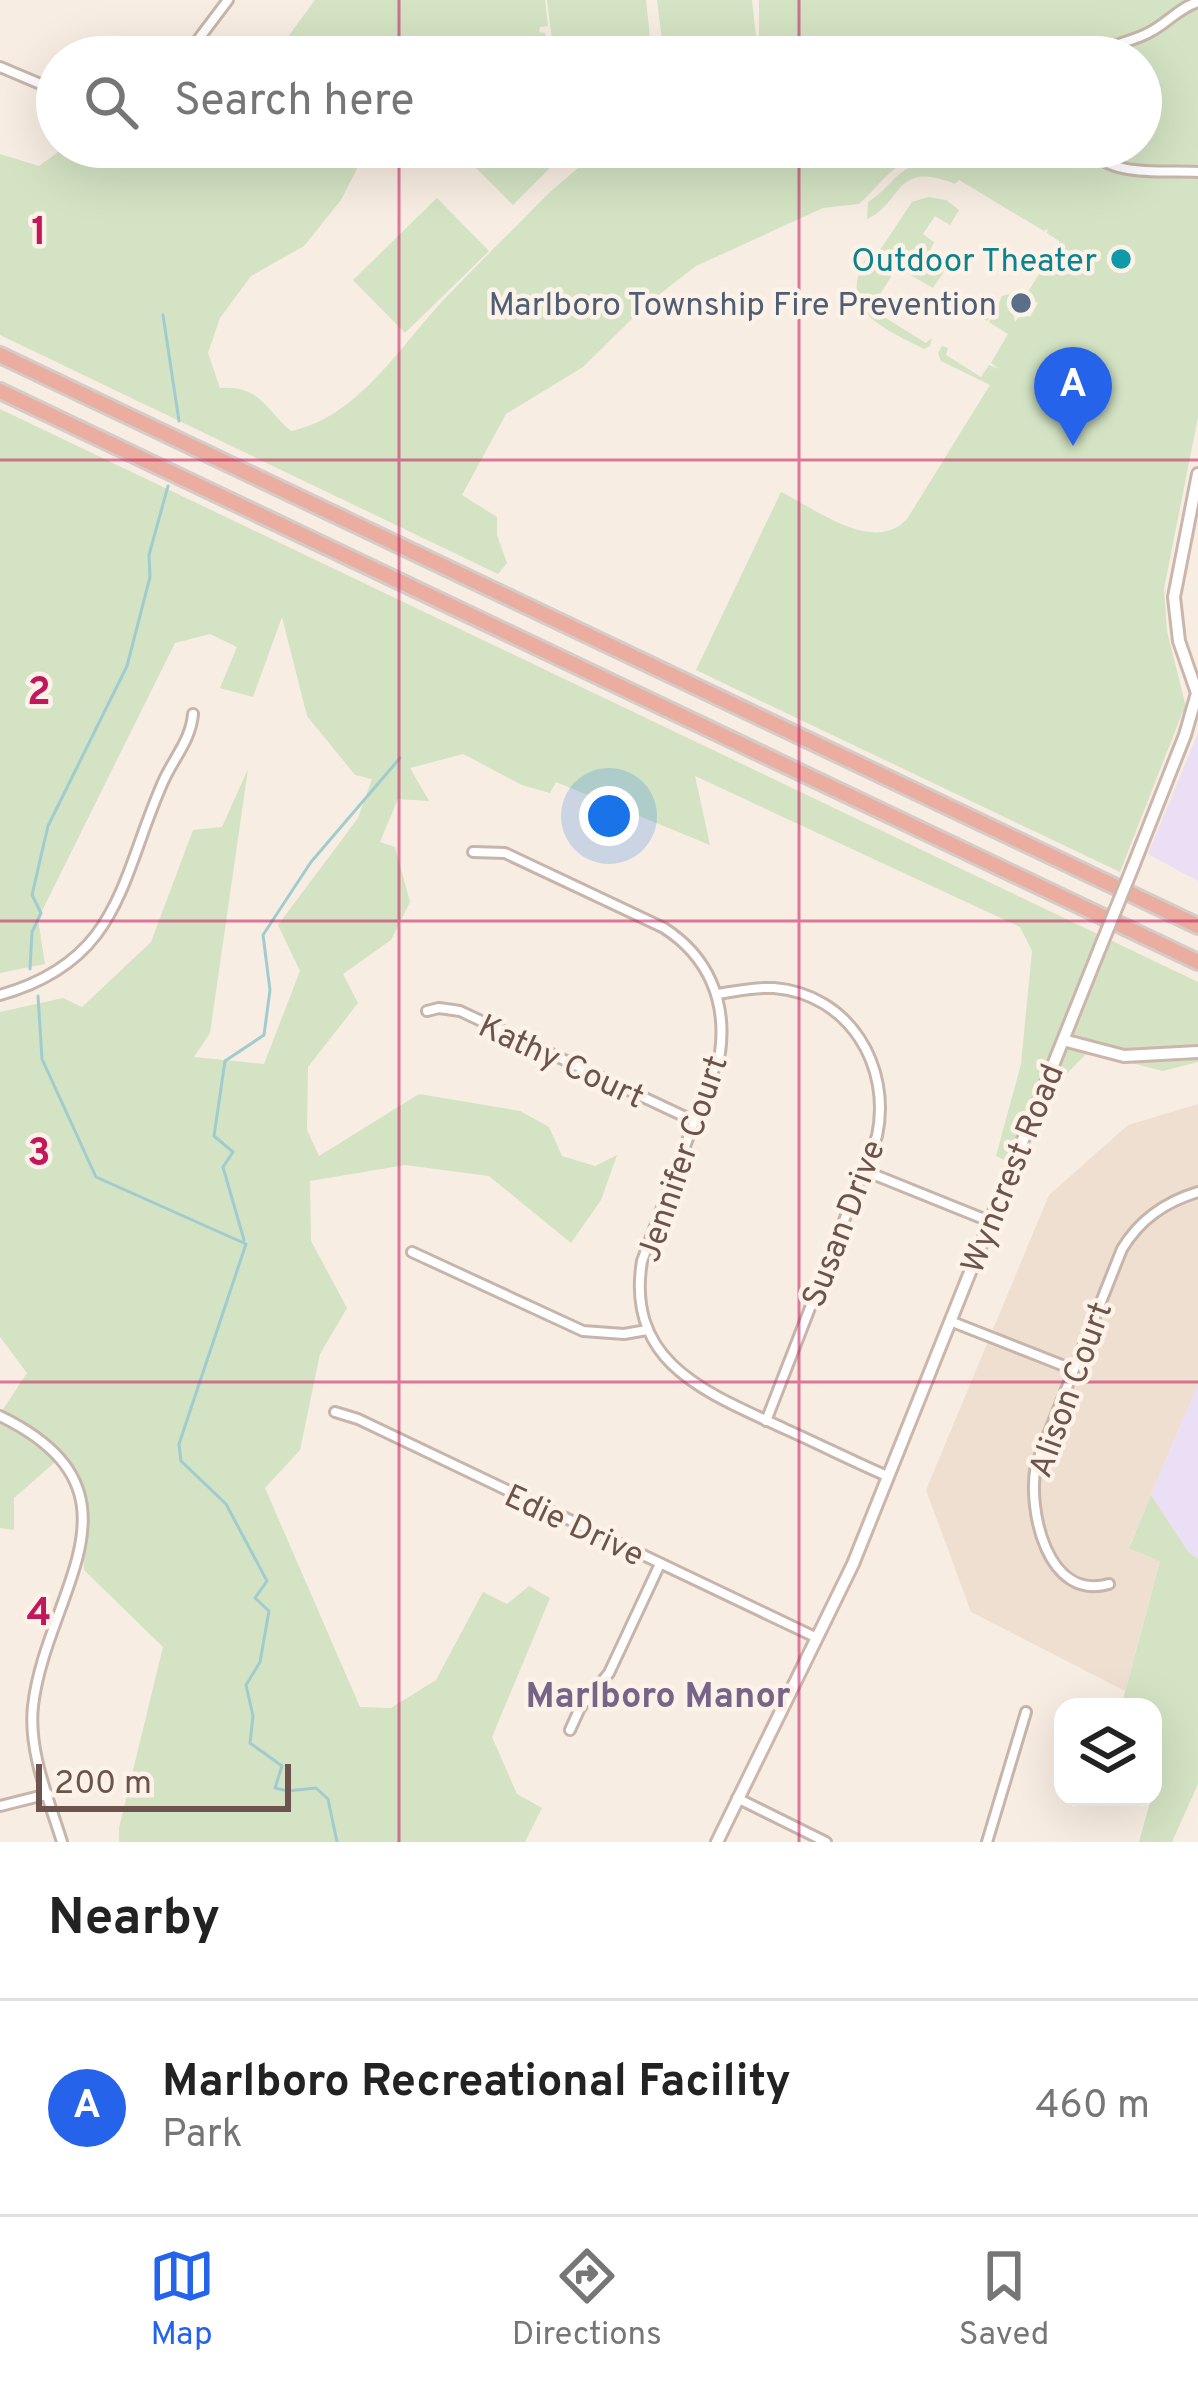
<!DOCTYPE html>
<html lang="en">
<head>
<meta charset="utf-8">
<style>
	:root { --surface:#fff; --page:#f6f6f6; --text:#222; --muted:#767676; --line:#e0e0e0; --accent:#2563eb }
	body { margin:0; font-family:Overpass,sans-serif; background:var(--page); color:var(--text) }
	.controls { position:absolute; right:36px; bottom:36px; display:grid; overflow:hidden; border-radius:24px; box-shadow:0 12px 48px #0002 }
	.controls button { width:108px; height:108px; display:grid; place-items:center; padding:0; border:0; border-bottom:3px solid var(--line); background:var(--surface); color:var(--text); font:60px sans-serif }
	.scale { position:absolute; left:36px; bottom:30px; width:255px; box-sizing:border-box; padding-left:12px; border:6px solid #6c544c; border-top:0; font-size:33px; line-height:42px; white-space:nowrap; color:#6c544c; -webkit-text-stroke:9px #fcf2e7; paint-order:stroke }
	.you { position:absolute; left:609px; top:816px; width:42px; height:42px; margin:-30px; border:9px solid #fff; border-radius:50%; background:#1a73e8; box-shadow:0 0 0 18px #1a73e833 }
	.badge { display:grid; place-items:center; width:78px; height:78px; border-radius:50%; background:var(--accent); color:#fff; font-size:39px; font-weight:700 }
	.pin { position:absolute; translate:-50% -99px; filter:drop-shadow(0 3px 6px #0008) }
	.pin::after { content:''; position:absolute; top:63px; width:42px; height:36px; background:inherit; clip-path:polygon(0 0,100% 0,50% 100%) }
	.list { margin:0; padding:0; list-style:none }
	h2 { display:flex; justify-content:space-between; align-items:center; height:156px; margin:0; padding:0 48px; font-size:51px }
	h2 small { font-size:39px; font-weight:400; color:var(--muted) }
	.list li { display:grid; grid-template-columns:78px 1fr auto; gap:36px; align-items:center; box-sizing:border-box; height:216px; padding:0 48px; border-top:3px solid var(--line) }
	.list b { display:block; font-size:45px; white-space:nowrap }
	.list p { margin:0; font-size:39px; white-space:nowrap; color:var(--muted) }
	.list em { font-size:39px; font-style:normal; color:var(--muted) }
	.icon { flex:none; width:66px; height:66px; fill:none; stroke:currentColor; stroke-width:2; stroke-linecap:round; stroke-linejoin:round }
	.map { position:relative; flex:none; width:1198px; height:1842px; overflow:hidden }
	.search { position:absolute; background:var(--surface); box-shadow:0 12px 48px #0002; left:36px; right:36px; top:36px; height:132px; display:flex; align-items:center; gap:30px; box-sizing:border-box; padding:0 42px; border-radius:66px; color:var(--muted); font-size:45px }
	.sheet { height:372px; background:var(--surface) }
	nav { display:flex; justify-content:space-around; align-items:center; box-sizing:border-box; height:168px; border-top:3px solid var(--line); background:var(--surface); font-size:33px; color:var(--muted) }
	nav a { display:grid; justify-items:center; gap:6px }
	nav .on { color:var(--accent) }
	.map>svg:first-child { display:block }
</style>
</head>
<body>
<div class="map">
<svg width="1198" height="1842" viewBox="0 0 1198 1842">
	<rect width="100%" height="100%" fill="#f8ede2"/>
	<!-- residential -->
	<path fill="#efdfd1" d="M1198,1104V1384L1129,1547L1160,1560L1125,1691L971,1612L926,1490L1049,1195L1128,1125Z"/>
	<!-- education -->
	<path fill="#eadff4" d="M1198,733V881L1148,854Z
		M1198,1384V1559L1189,1553L1151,1495Z"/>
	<!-- green -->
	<path fill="#d3e3c3" d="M315,0H545L548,26L540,27L539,32L545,33L551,57L465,54L462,50L452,57H273Z
		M547,0H646L652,57H554Z
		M657,0H752L757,45L664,56Z
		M759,0H1198V417L1164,589L1167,631L1187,711H1183L1120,872L696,670L781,492C816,509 874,555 907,519L990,385L941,361L938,353L942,346L948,348L946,355L981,377L989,365L999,369L991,363L1008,334L989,322L996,311L987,321L969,310L964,315L963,312L971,305L984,311L997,309L1002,296L1009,294L1015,322L1022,313L1030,317L1038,303L1026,295L1039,274L1046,276L1051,268L1046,264L1052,255L1068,257L1071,251L1059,249V241L1047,233L1048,229L1044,231L959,180L955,184C893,159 903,204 867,219L868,202C897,184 895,162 939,163L924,154C893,162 882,183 859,204L823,208L696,266L647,304L583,367L506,414L462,495L497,517V535L507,563L498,574L0,335V154L39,166L65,147H199L208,161L222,147H368L341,200L304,246L251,276L220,318L208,353L220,388C261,386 264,408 291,431C350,420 394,357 430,315C464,277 503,240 539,203C558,183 581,168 599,147H1141V57H685L727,55L728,51L759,46Z
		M487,147H571L513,205L471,163Z
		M928,197L946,200L959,210L950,225L935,216L923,234L934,242L930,251L943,259L948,251H954L958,263L947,267L933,288L897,267L871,309L926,343L932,338L930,346L924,349C880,327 834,308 869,253L876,256L912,202Z
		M437,198L489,251L405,333L353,280Z
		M0,409L1198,982V1062L1163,1071L1088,1052L1036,1105L1012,1164L996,1156L1021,1064L1032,951L1020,927L695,776L710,845L556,782L550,793L522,785L463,754L410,768L429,801L398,799L380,842L395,847L410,902L391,940L343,974L358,1003L308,1067L307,1130L319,1156L419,1094L520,1111L549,1127L562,1156L595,1166L617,1155L601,1200L571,1243L489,1176L405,1165L310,1181L311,1241L347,1308L320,1354L300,1450L265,1488L360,1707L391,1708L436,1680L483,1592L507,1604L529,1586L550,1598L492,1737L517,1794L542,1808L525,1842H119V1828L163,1647L84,1570L81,1493L61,1457L14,1498V1530L0,1528V1414L27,1373L0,1337V1012L63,998L82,1007L151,942L193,830L222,827L248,769L210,1033L194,1057L264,1064L300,971L278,925L358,818L372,779L355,775L307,716L282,617L253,697L220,688L237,647L210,634L175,643L38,919L45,964L0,973Z
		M1151,1495L1189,1553L1198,1559V1784L1172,1842H1139L1156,1781L1153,1707H1121L1160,1561L1129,1548Z"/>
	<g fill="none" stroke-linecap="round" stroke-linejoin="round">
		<!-- stream -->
		<path stroke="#a1cccf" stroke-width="3" d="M163,315L179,421
			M30,969L32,932L41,913L32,895L48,826L127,666L150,577L149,555L168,486
			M38,996L42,1059L96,1177L246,1244L179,1444L181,1461L226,1504L267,1581L255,1598L269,1611L260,1662L246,1685L253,1716L250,1743L282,1766L275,1788L288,1791L316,1788L328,1799L337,1842
			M244,1240L223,1167L233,1152L214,1136L225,1061L264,1035L270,990L263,935L311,862L400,758"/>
		<!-- street casing -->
		<g stroke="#c7b5ab" stroke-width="14">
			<path id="street" d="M185,57L228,0
				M1094,57C1111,43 1129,43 1148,33C1167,24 1178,8 1198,2
				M0,67L57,91
				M1086,147C1111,178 1161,170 1198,172
				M473,852L505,853L664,928C709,957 727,1002 720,1053L642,1261C625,1364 708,1393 785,1429C819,1444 852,1461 887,1476
				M718,994C737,991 755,987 774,988C849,994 892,1066 877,1136L766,1421
				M0,995C121,961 120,879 163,782C173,759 191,740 193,714
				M427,1011L439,1008L460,1011L694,1121
				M865,1171L989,1221
				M412,1252L583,1331L624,1334L647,1330
				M950,1321L1072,1369
				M335,1412L358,1419L815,1637
				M0,1416C156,1492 46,1592 33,1706C28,1751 49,1800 62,1842
				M1109,1584C1047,1602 1027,1509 1036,1465L1122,1249C1140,1219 1165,1202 1198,1192
				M570,1730L580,1708L609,1673L660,1564
				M737,1798L826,1842
				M0,1806L48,1794
				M987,1842L1026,1712"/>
		</g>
		<!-- secondary casing -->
		<g stroke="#ccb6ab" stroke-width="16">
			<path id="secondary" d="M1134,864L1185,735L1197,693L1179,641L1174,597L1198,474
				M1063,1040L1124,1056L1198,1052
				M717,1842L853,1564L1100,948"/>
		</g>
		<!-- highway casing -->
		<g stroke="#d3ccc9" stroke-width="20">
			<path id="highway" d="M0,355L1198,926
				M0,391L1198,962"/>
		</g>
		<!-- street -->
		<use href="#street" stroke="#fff" stroke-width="8"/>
		<!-- secondary -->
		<use href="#secondary" stroke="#fff" stroke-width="10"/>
		<!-- highway -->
		<use href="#highway" stroke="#ebada0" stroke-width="14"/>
		<!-- secondary-bridge casing -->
		<g stroke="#ccb6ab" stroke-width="16" stroke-linecap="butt">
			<path id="secondary-bridge" d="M1100,948L1134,864"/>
		</g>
		<!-- secondary-bridge -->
		<use href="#secondary-bridge" stroke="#fff" stroke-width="10"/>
	</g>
	<!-- grid -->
	<path fill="none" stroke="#c2185b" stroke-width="3" stroke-opacity="0.55" d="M399,0V57M799,0V57M399,147V1842M799,147V1842M0,460H1198M0,921H1198M0,1382H1198"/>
	<!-- markers -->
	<circle fill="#0f9aa8" stroke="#fcf2e7" stroke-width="4.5" cx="1121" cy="259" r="12"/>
	<circle fill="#5c6f8a" stroke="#fcf2e7" stroke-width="4.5" cx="1021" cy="303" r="12"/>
	<g text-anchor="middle" stroke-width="9" stroke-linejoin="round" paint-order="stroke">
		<!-- culture labels -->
		<g font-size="33" fill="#0d838f" stroke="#fcf2e7" text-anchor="end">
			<text x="1097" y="271">Outdoor Theater</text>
		</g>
		<!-- service labels -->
		<g font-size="33" fill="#4e5e75" stroke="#fcf2e7" text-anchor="end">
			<text x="997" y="315">Marlboro Township Fire Prevention</text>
		</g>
		<!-- street labels -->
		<g font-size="33" fill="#6c544c" stroke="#fcf2e7">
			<text transform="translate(562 1060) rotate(25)" y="12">Kathy Court</text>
			<text transform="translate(681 1158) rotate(-71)" y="12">Jennifer Court</text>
			<text transform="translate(1011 1168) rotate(-68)" y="12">Wyncrest Road</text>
			<text transform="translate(842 1223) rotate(-69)" y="12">Susan Drive</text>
			<text transform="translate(1069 1389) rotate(-70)" y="12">Alison Court</text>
			<text transform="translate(575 1524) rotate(25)" y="12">Edie Drive</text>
		</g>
		<!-- neighbourhood labels -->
		<g font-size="36" font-weight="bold" fill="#796489" stroke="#fcf2e7">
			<text x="658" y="1707">Marlboro Manor</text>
		</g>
	</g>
	<g font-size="39" text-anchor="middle" font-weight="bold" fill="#c2185b" stroke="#fcf2e7" stroke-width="9" stroke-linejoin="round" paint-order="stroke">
		<text x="39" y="244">1</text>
		<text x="39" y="704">2</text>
		<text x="39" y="1165">3</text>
		<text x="39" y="1625">4</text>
	</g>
</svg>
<div class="controls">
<button><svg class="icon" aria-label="layers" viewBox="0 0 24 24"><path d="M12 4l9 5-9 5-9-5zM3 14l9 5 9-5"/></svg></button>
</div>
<div class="scale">200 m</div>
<div class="you"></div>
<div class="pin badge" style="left:1073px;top:446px">A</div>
<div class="search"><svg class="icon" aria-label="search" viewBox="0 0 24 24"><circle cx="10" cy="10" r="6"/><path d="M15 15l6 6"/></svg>Search here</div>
</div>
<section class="sheet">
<h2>Nearby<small></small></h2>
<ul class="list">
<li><span class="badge">A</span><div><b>Marlboro Recreational Facility</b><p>Park</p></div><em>460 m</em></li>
</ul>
</section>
<nav>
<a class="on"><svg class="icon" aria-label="map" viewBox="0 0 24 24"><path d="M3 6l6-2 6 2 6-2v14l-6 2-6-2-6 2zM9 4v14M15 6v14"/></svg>Map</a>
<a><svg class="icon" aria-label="directions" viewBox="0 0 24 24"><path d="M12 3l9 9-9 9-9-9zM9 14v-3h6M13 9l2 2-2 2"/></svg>Directions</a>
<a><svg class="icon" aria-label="saved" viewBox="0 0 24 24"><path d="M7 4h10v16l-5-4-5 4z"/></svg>Saved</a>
</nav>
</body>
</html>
